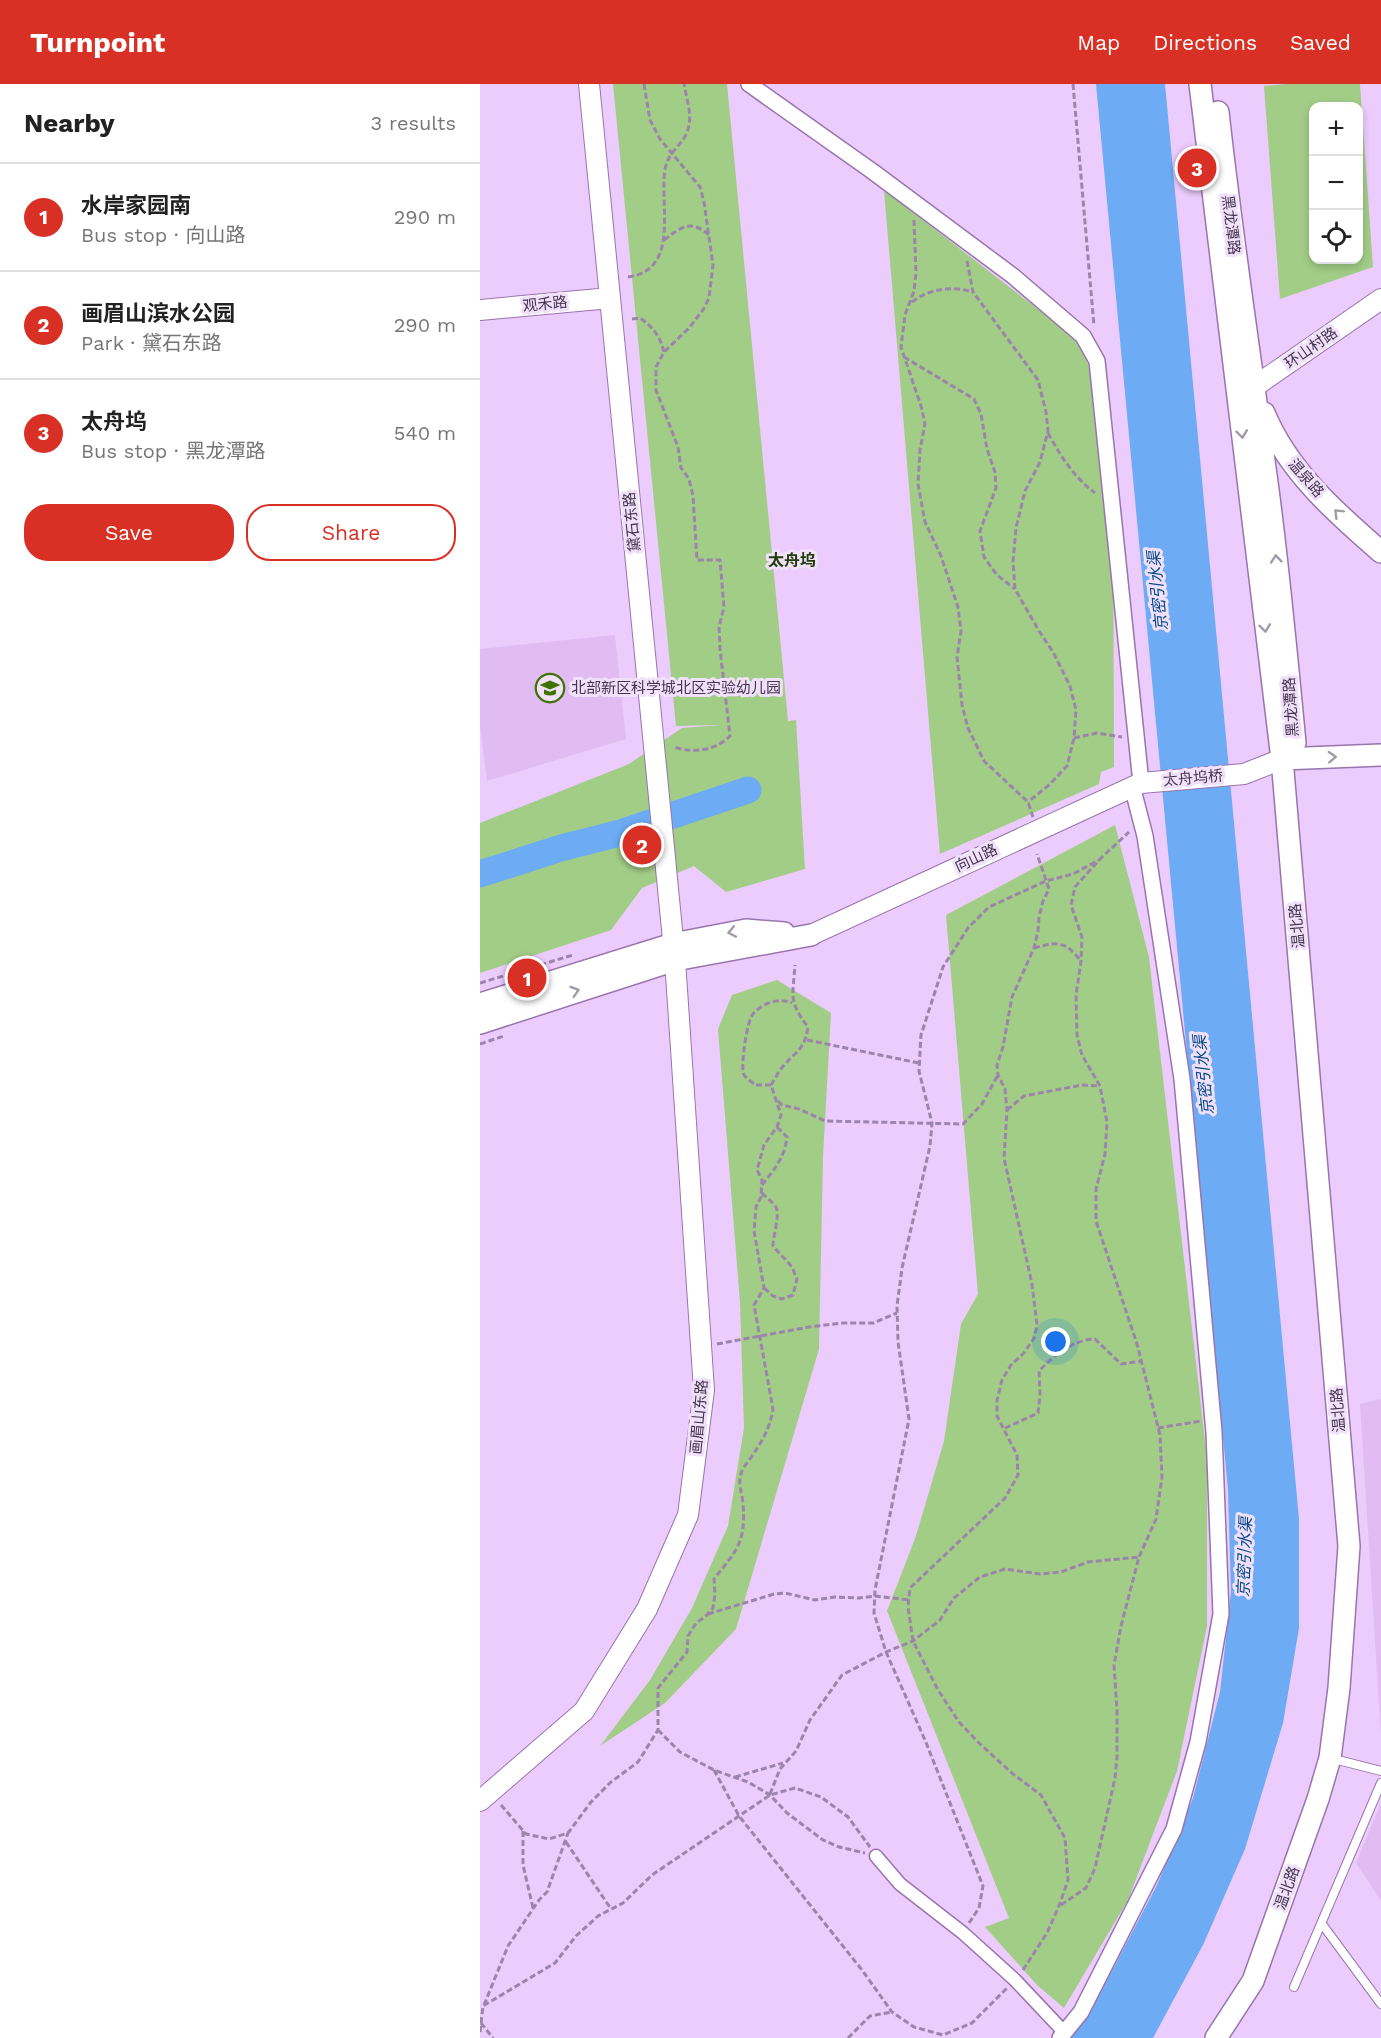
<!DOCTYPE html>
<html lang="en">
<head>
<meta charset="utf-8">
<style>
	:root { --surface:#fff; --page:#f2f2f2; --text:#222; --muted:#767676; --line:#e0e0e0; --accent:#d93025 }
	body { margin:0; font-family:"Work Sans","Noto Sans SC",sans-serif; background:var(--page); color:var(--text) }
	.controls { position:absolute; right:18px; top:18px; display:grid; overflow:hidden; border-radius:12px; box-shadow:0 3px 9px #0003 }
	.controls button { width:54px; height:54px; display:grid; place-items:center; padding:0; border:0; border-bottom:2px solid var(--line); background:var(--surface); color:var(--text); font:30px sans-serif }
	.you { position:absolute; left:576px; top:1258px; width:21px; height:21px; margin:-15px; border:4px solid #fff; border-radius:50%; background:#1a73e8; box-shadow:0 0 0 9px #1a73e833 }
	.badge { display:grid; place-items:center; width:39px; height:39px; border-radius:50%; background:var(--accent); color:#fff; font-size:20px; font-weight:700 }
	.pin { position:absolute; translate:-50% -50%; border:3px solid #fff; box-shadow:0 2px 6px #0006 }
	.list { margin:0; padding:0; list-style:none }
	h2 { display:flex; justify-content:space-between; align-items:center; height:78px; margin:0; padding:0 24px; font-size:26px }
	h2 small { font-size:20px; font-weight:400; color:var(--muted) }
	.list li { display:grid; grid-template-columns:39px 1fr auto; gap:18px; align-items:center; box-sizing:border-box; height:108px; padding:0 24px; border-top:2px solid var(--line) }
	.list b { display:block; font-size:22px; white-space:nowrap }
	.list p { margin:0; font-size:20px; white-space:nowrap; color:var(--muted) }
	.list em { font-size:20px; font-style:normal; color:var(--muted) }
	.actions { display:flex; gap:12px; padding:18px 24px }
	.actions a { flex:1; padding:14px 0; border:2px solid var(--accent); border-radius:24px; text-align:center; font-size:21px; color:var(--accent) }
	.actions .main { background:var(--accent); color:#fff }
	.icon { flex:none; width:33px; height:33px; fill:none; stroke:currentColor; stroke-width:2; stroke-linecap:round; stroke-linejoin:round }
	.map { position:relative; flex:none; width:901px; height:1954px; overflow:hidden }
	header { display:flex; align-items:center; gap:36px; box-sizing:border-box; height:84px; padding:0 30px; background:var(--accent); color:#fff }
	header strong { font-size:28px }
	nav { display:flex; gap:33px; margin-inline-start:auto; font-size:21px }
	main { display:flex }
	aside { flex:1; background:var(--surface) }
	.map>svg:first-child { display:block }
</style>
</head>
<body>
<header>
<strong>Turnpoint</strong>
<nav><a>Map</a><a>Directions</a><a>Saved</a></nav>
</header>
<main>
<aside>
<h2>Nearby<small>3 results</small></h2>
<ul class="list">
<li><span class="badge">1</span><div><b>水岸家园南</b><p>Bus stop · 向山路</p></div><em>290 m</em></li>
<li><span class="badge">2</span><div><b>画眉山滨水公园</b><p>Park · 黛石东路</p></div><em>290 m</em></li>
<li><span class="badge">3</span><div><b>太舟坞</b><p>Bus stop · 黑龙潭路</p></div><em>540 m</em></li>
</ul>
<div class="actions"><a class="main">Save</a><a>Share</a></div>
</aside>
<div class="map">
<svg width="901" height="1954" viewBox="0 0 901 1954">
	<rect width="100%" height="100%" fill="#eccbfd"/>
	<!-- built -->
	<path fill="#e0bcf3" d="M135,551L146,655L7,697L0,642V565Z
		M901,1315V1651L880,1320Z
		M901,1719V1817L876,1779Z"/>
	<!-- green -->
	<path fill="#a2cd87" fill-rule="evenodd" d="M133,0H247L308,637L316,636L325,785L246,808L214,782L162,804L131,846L0,889V739L149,680L202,644L241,641L196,642Z
		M806,0H880L893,183L800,215L784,2ZM834,22H878V176H834Z
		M404,106L590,250L604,269L623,325L633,397L634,683L621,688L619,700L460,770Z
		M635,741L669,873L727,1374V1542L697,1687L648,1816L584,1924L557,1901L505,1843L529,1834L407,1527L436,1452L464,1357L481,1240L498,1210L466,831Z
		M297,896L351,929L343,1073L339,1265L256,1545L185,1619L120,1662L170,1596L212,1524L248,1442L264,1344L260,1218L238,945L252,911Z"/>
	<!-- water -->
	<path fill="#6dabf5" d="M616,0H685L819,1435V1544L803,1639L765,1765L723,1861L673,1954H590L599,1943L635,1881L677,1801L713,1714L740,1608L751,1508L748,1406Z"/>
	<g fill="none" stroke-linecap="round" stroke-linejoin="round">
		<!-- river -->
		<path stroke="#6dabf5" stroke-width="27" d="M0,790L81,764L140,749L268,706"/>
		<!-- service casing -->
		<g stroke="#9a74ad" stroke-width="10">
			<path id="service" d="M850,1674L901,1687
				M842,1840L901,1920
				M814,1903L901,1699"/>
		</g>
		<!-- pedestrian casing -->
		<g stroke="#9a74ad" stroke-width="15">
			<path id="pedestrian" d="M396,1772L420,1800L483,1849L535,1896L585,1949"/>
		</g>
		<!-- minor casing -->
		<g stroke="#9a74ad" stroke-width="18">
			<path id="minor" d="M269,0L392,87L533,192L603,252L617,277L661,699
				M580,1954L601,1928L694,1745L718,1658L741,1530L734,1348L702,995L665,752L652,702"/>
		</g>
		<!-- tertiary casing -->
		<g stroke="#9a74ad" stroke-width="22">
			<path id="tertiary" d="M0,226L130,214
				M760,305L774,303L901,215
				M331,851L661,699L764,690L802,675
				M0,1717L104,1627L167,1525L208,1431L224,1306L195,876L109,0"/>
		</g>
		<!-- secondary casing -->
		<g stroke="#9a74ad" stroke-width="24">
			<path id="secondary" d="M720,0L802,675L869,1462L859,1604L850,1674L838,1715L773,1897L736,1954
				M738,28C751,147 769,265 785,384C798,475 806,567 815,659L802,675
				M784,329C808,387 855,428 901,468
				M802,675L901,671
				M0,920L193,860L266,846L304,849
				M0,939L195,876L331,851"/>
		</g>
		<!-- path -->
		<path stroke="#9c84aa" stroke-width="3" stroke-dasharray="6 3" stroke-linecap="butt" d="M164,0L170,36L180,55L220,103L224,118L233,181L229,214L223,226L209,244L184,268L176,283V306L198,363L201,384L209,395L213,412L217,476H240L244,523L239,543L240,565L250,652C236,666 214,670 194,663
			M593,0L614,242
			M434,136L436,189L434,207L425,231L421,263L441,322L445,340L440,366L438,400L445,438L461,472L478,523L481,547L477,573L482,621L488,644L504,677L548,718L553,733
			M184,156C201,143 211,135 229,151
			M487,177L493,208L558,296L566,328L568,347L560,378L545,407L536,444L533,478L535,505L559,547L573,568L590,602L596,626L594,654L587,682L569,701L548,718
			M148,193C203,186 177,114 186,81C189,70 198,63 204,54C215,37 207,18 204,0
			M432,218C450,204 472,202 493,208
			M152,235L160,234C173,243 180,252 184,268
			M424,273L494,315L501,330L507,365L515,388L516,404L500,447L504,473L517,491L535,505
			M568,349C581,373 594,393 615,409
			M594,654L617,649L642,653
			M554,864C576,858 585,856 600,876
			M0,899L93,871
			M327,956L439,979
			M0,960L24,952
			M291,1001H275C272,998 266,994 264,991C260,983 267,936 273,930C282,919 300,913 312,919
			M298,1017L302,1021L319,1025L345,1037L483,1040L502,1020L518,991
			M527,1026L544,1012L602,1001L619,1002
			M282,1101C294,1086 305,1073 307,1053L297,1043
			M282,1109C285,1113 293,1118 296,1123C300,1131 293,1152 293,1162L312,1183L317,1195L313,1211L302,1215L293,1212L284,1204
			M237,1260L329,1243L363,1239H393L417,1229
			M525,1344L558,1329L560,1311L559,1287C573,1272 594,1255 615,1255L641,1280L662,1277
			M678,1344L721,1337
			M228,1530L294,1510L305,1509L335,1516L355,1513L379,1514L395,1512L429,1516
			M178,1646L200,1668L234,1686L268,1698L290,1711L307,1729L343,1756L359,1763L385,1769
			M234,1686L259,1732L382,1886L412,1928L434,1943L463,1951L492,1939L527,1904
			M255,1693L303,1679
			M290,1710L300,1685L316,1667L330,1636L362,1591L406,1568L433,1557L460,1536L474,1514L500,1493L525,1485L560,1490L581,1488L608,1478L659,1473
			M21,1721L46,1750L69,1755L88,1749L111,1718L131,1698L158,1678L178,1646V1604L207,1568L208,1552L216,1539L225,1533L233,1524L235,1510L234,1495C257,1466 266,1459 263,1419C262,1408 257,1399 262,1387C263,1383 267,1379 270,1375C281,1359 290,1345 293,1325L274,1221L284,1204L274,1147L276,1123L281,1113L282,1096L277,1086L284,1061L297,1043L301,1031L291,1001C295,995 299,986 305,980C318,966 325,964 328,943C308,917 313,912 315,881
			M43,1747V1781L53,1824
			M86,1758L131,1825
			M581,1821L606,1804L615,1784L635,1694L637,1673V1626L634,1581L641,1542L659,1473L676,1435L682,1393L680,1351L657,1260L616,1137V1105L625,1070L627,1038L620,1002L602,971L597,951L596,911L601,877L602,853L591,821L595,803L619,776L649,748
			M489,1839L499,1824L503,1802L445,1656L406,1568L394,1529L395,1506L429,1335L418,1258L417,1222L422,1184L450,1062L452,1039L439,987L441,951L463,883L488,844L509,823L566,797L593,790L619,776
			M543,1886L567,1849L579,1822L588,1796L585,1754L561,1711L533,1690L500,1660L479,1638L458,1606L433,1557L428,1523L430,1504L525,1414L538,1391L537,1371L517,1332V1316L522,1296L531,1281L544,1269L554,1254L557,1241L552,1200L524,1074L527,1026L525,1005L518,991L517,981L523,963L532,913L554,864L558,847L559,833L563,817L569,805L557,770
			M4,1921L28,1862L59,1816L67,1808L88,1749
			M1,1939L13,1954
			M0,1948L3,1922L75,1879L96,1852L118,1832L143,1819L172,1791L290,1711L315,1704L341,1713L368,1733L390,1763
			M368,1954L390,1932L412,1928"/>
		<!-- service -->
		<use href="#service" stroke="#fff" stroke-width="8"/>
		<!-- pedestrian -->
		<use href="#pedestrian" stroke="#fff" stroke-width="12"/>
		<!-- minor -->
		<use href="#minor" stroke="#fff" stroke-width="15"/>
		<!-- tertiary -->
		<use href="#tertiary" stroke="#fff" stroke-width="20"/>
		<!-- secondary -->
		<use href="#secondary" stroke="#fff" stroke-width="21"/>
	</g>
	<!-- one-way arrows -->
	<defs><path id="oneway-chevron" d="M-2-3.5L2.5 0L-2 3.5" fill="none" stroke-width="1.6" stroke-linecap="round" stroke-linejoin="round" transform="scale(1.5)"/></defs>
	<g stroke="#a29aa6">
		<use href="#oneway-chevron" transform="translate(762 350) rotate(83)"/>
		<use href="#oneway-chevron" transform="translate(858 429) rotate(-135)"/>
		<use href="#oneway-chevron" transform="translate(796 475) rotate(-96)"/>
		<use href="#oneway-chevron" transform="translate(785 544) rotate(83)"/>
		<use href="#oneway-chevron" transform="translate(852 673) rotate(-3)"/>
		<use href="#oneway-chevron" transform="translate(252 848) rotate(169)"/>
		<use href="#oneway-chevron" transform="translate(95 907) rotate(-17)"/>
	</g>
	<!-- icons -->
	<defs>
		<g id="school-ring" transform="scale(1.5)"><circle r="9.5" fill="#f0e0f9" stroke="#3e7300" stroke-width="1.5"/><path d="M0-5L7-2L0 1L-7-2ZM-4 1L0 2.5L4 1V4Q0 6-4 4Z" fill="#3e7300"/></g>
	</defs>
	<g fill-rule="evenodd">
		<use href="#school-ring" x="70" y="604"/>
	</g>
	<g text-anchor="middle" stroke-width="6" stroke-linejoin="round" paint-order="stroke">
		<!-- street labels -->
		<g font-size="15" fill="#44344d" stroke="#f0e0f9">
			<text transform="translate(751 141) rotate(83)" y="5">黑龙潭路</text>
			<text transform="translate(65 220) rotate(-6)" y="5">观禾路</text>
			<text transform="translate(831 264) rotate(-35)" y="5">环山村路</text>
			<text transform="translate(826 394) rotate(49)" y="5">温泉路</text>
			<text transform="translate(152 438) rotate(-96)" y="5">黛石东路</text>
			<text transform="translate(811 623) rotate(-94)" y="5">黑龙潭路</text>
			<text transform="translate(713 694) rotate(-5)" y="5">太舟坞桥</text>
			<text transform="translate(496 774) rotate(-25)" y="5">向山路</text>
			<text transform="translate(817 842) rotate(-95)" y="5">温北路</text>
			<text transform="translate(858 1326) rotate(-94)" y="5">温北路</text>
			<text transform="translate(219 1333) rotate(-85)" y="5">画眉山东路</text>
			<text transform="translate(807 1804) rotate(-70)" y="5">温北路</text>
		</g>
		<!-- poi labels -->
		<g font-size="15" fill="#44344d" stroke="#f0e0f9" text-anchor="start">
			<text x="91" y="609">北部新区科学城北区实验幼儿园</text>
		</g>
		<!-- neighbourhood labels -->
		<g font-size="16" font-weight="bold" fill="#213b0a" stroke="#f0e0f9">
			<text x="312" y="482">太舟坞</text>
		</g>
		<!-- water labels -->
		<g font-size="16" font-style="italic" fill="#034889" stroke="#f0e0f9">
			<text transform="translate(677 507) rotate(-96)" y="6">京密引水渠</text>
			<text transform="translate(723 991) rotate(-96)" y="6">京密引水渠</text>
			<text transform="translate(764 1473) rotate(-88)" y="6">京密引水渠</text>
		</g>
	</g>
</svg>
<div class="controls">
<button>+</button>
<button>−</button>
<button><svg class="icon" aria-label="locate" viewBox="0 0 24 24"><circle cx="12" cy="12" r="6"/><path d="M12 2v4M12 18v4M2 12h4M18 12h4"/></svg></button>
</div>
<div class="you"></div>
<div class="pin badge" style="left:47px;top:894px">1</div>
<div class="pin badge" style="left:162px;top:761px">2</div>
<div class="pin badge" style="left:717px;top:84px">3</div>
</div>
</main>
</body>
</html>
